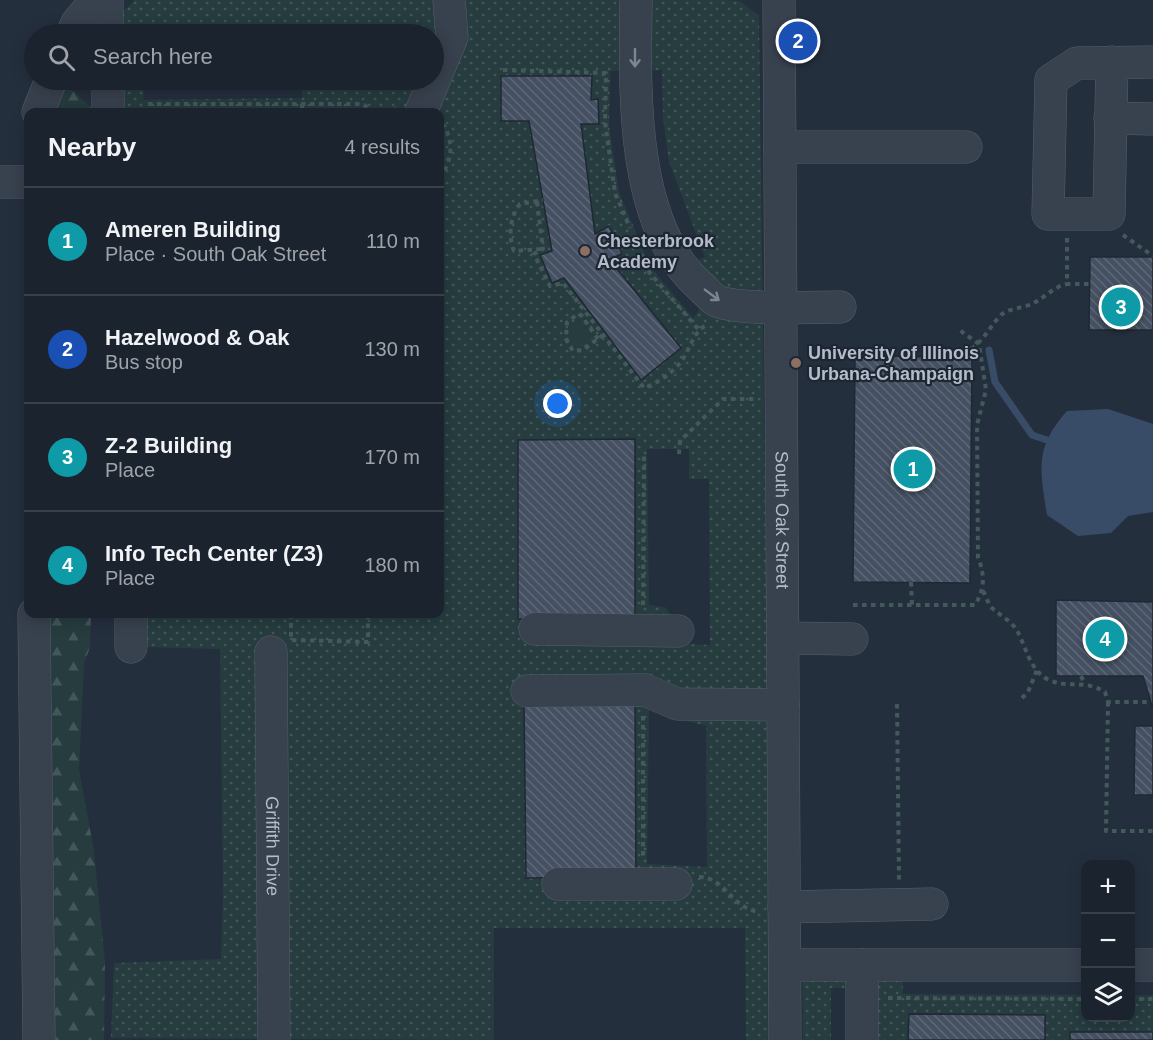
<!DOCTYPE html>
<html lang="en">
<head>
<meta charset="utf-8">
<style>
	:root { --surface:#1b232e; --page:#282f3a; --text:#f1f3f6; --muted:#a0a4aa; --line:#39404a; --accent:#1a73e8 }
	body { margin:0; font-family:Arial,sans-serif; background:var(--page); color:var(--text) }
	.controls { position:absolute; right:18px; bottom:18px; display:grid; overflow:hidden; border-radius:12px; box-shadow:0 3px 15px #0003 }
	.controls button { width:54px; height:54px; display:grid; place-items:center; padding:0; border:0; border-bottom:2px solid var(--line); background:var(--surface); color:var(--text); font:30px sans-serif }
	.you { position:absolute; left:558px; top:404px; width:21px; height:21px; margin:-15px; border:4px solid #fff; border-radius:50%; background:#1a73e8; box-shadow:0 0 0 9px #1a73e833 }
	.badge { display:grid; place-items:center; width:39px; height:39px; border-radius:50%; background:var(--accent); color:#fff; font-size:20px; font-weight:700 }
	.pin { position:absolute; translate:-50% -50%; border:3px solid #fff; box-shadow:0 2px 6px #0006 }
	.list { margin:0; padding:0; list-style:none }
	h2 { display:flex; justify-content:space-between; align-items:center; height:78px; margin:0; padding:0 24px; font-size:26px }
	h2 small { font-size:20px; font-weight:400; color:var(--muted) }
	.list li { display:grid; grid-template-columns:39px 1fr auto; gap:18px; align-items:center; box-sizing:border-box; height:108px; padding:0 24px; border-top:2px solid var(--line) }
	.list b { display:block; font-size:22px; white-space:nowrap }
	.list p { margin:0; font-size:20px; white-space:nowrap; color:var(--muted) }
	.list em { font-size:20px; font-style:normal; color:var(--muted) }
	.icon { flex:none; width:33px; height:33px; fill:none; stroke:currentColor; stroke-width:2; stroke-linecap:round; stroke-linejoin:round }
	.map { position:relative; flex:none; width:1153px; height:1040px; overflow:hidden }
	.search { position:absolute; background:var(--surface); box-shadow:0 3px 15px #0003; left:24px; top:24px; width:420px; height:66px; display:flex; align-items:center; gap:15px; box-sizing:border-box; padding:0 21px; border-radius:33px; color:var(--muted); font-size:22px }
	.panel { position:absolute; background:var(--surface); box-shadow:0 3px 15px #0003; left:24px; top:108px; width:420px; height:510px; border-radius:12px }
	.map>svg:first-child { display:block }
</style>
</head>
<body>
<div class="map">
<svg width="1153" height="1040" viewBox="0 0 1153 1040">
	<defs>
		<pattern id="grass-dots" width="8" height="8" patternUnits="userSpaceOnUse" patternTransform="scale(1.5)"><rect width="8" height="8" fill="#263c3f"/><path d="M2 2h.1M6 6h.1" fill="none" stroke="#435659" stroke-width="1.8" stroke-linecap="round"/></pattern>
		<pattern id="forest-firs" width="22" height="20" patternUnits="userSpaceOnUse" patternTransform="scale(1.5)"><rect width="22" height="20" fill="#263c3f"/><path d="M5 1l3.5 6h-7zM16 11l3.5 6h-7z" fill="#435659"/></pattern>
		<pattern id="building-back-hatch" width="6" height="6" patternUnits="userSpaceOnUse" patternTransform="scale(1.5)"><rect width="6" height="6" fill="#455162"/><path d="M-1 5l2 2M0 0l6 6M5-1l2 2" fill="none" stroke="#5d6877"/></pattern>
	</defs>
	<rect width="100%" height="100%" fill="#242f3e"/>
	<!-- grass -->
	<path fill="url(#grass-dots)" fill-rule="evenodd" d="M135,0H724L740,1L759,16L772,1040H746L745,928H494V1040L111,1038L114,963L221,959L223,894L220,649L141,647V614H440V112H120V80H143L144,100L302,98V81L434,80V34H120V14ZM662,70L663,118L669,162L705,257L689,263L714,289L693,318L650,266L619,192L609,126L610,71ZM502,76H592L591,100L598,99L599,123L581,124L595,234L609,226L622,253L609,259L681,348L641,380L564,278L552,282L540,256L552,251L529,121H501ZM647,449H689V479H709L710,645L690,644L665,607L649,605ZM649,710C670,710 685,724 706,725L707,867L647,864Z
		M802,948L902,956L903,994L1085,995L1086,1018H1130L1131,995H1153V1032H1070V1040H1045V1015L909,1014L908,1040H872L871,988H831V1040H803Z"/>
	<!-- forest -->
	<path fill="url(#forest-firs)" d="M65,84L92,108V112H55Z
		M48,614H91L90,647L84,664L79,770L94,851L105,962L104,1040H54Z"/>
	<!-- green -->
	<path fill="#263c3f" d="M579,318L595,337L581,348L575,349L569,341L568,326Z"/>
	<!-- water -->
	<path fill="#394c67" d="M1108,409L1153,424V512L1128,516L1111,533L1078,536L1047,515C1040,470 1034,448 1067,411Z"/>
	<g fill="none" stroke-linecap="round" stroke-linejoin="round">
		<!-- stream -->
		<path stroke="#394c67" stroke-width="7" d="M989,350L995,382L1032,435L1047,440"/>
	</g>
	<!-- building -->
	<path fill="url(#building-back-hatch)" stroke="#1f2835" stroke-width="1.5" d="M803,41H810L811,56H804Z
		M501,76H592L591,100L598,99L599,124H581L595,234L609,226L622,254L609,259L681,348L641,380L564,278L552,283L540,255L552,251L529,121H501Z
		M1090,257H1153V330H1089Z
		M855,356L972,357L970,583L853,582Z
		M635,439V619H518V440Z
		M1056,600L1153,602V709L1143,676H1056Z
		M635,699L636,877L526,878L524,700Z
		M1135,726H1153V795H1134Z
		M909,1014L1045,1015V1040H908Z
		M1070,1032H1153V1040H1070Z"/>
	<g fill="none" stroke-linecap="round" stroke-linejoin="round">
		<!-- minor casing -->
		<g stroke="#565f6c" stroke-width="33">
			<g id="minor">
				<path d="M107,0V34"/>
				<path d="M636,0C635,86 629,224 700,286C705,290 711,298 717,301C741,311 813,307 840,307"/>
				<path id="s1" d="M779,0L785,1040"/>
				<path d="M72,34L77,23L96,0"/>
				<path d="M1112,62L1109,214H1048L1051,80L1077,63L1153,62"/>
				<path d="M108,80V112"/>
				<path d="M38,112L51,80"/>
				<path d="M421,112L452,37L449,0"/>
				<path d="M1110,118L1153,119"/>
				<path d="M780,147H966"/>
				<path d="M0,182H28"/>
				<path d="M34,614L39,1040"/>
				<path d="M131,614V647"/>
				<path d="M535,629L678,631"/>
				<path d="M783,638L852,639"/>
				<path id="s2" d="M271,652L274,1040"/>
				<path d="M527,691L645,690L677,704L783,705"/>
				<path d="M558,884H676"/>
				<path d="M784,907L932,904"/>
				<path d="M785,965H1086"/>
				<path d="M1130,965H1153"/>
				<path d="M862,1040V965"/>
			</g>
		</g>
		<!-- path -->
		<path stroke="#44595c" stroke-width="4" stroke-dasharray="4.5 4.5" stroke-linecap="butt" d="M503,70L606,73L605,122L615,193L630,228
			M148,104H363L374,112
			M302,104V112
			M387,112L396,108
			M440,178C452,160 454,145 444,125
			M537,202L543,249L534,254L550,286L563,283L644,388C658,383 674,372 683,359C691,346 694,331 708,324
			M1123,235L1153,256
			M1067,238V284H1089
			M541,249L514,251C508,236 510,216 520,204L543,200
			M641,254L649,272L698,329
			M598,339L581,315L578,314L567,322L566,339L573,351L583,350L603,335
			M971,349C984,340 989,328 999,317C1007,308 1019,309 1029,305C1043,300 1052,287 1067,284
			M679,454L680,441L723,399H755
			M911,582L912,605
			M983,591C986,596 988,603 991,607C999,615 1009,619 1016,629C1026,645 1028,668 1047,679C1068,690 1082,678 1105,692L1108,702H1151
			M643,605L644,452
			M853,605H975C985,588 985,576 978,557L977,425L986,390L979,344L958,329
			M291,614V640L368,642V614
			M1081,676L1084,682
			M1022,698L1028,692L1037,670
			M1108,702L1106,831H1153
			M897,704L899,880
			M643,716V858
			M699,877C725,877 731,908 759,912
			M888,998L1086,999
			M1130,999H1153"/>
		<!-- minor -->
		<use href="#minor" stroke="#38414e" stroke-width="32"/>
	</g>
	<!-- one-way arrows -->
	<defs><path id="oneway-shaft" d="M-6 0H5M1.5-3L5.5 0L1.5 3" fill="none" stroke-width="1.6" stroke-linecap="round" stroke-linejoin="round" transform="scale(1.5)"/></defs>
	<g stroke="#7c8592">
		<use href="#oneway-shaft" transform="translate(635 58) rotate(90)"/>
		<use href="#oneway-shaft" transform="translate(712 295) rotate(37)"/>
	</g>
	<!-- markers -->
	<g fill="#8d6e63" stroke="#1d2633" stroke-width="2">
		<circle cx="585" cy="251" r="6"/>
		<circle cx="796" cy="363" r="6"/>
	</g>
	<g text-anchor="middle" stroke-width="4.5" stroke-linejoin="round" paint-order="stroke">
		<!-- poi labels -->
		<g font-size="18" font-weight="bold" fill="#b4bcc9" stroke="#1d2633" text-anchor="start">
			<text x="597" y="247">Chesterbrook<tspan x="597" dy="21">Academy</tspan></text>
			<text x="808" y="359">University of Illinois<tspan x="808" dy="21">Urbana-Champaign</tspan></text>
		</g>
		<!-- street labels -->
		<g font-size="18" fill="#b4bcc9" stroke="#1d2633">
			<text dy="6" stroke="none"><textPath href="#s1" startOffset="520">South Oak Street</textPath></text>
			<text dy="6" stroke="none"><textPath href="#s2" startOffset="194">Griffith Drive</textPath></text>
		</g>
	</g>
</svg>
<div class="controls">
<button>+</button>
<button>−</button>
<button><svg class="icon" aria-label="layers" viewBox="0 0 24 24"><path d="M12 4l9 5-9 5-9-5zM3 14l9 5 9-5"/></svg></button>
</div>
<div class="you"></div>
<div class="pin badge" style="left:913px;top:469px;background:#0f9aa8">1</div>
<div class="pin badge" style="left:798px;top:41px;background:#1a4fb4">2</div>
<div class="pin badge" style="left:1121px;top:307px;background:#0f9aa8">3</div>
<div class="pin badge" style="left:1105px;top:639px;background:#0f9aa8">4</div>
<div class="search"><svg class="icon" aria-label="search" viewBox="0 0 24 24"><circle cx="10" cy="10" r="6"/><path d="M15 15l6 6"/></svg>Search here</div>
<section class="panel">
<h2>Nearby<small>4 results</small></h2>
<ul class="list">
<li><span class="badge" style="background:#0f9aa8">1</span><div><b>Ameren Building</b><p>Place · South Oak Street</p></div><em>110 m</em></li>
<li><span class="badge" style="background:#1a4fb4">2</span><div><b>Hazelwood &amp; Oak</b><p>Bus stop</p></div><em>130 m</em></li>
<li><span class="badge" style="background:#0f9aa8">3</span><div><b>Z-2 Building</b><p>Place</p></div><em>170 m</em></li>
<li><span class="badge" style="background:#0f9aa8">4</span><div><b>Info Tech Center (Z3)</b><p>Place</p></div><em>180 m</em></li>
</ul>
</section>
</div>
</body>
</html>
